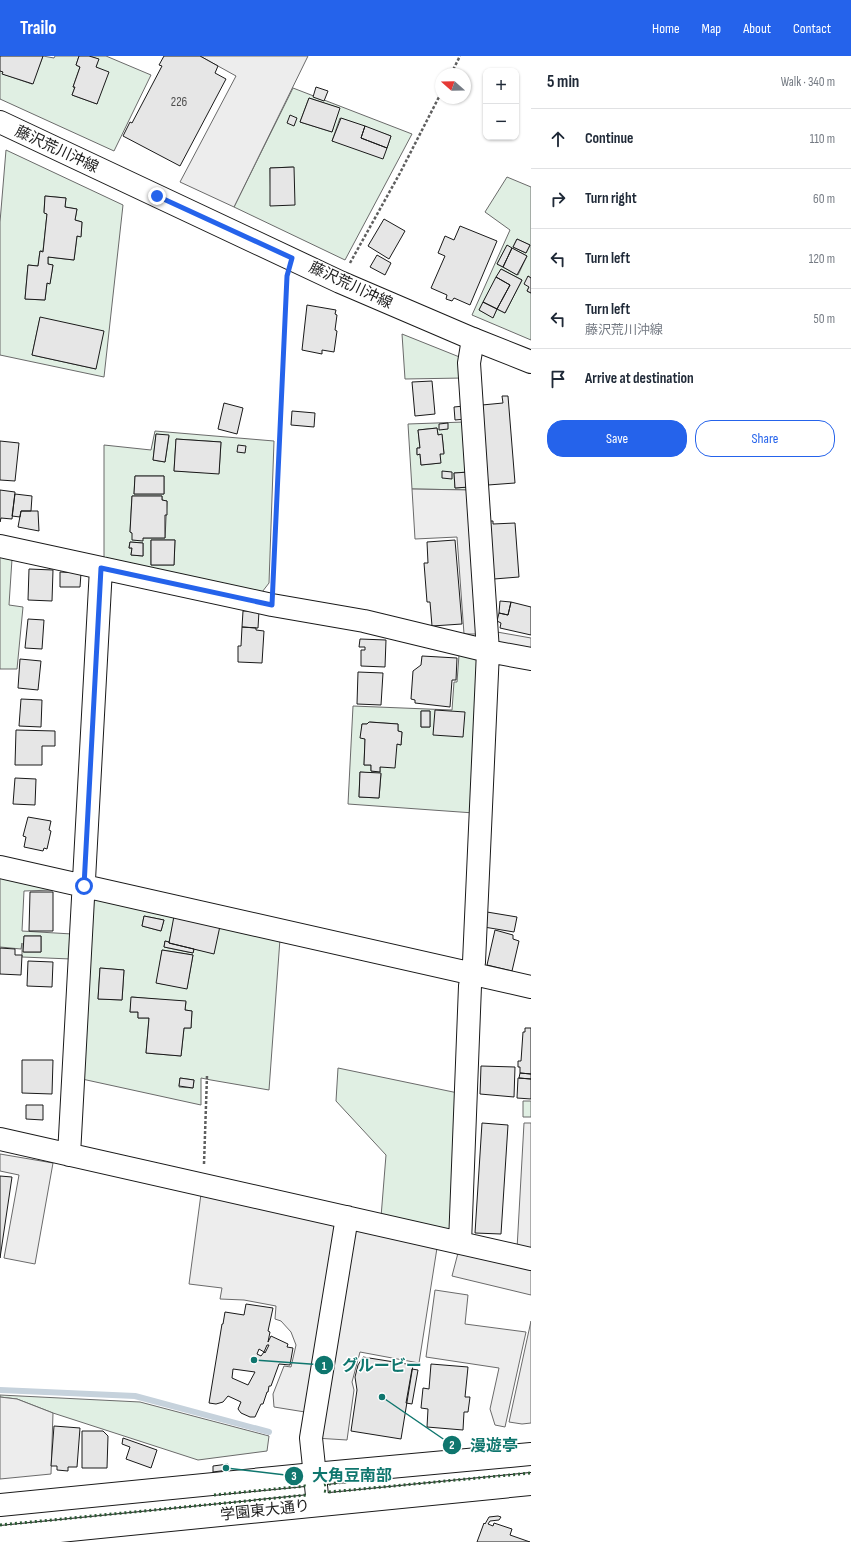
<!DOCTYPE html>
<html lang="en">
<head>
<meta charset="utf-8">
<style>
	:root { --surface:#fff; --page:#f2f2f3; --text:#1f2937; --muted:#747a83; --line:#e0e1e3; --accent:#2563eb }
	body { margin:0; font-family:"Sofia Sans Condensed","Noto Sans JP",sans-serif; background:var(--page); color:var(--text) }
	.controls { position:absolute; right:12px; top:12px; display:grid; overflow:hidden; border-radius:8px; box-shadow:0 1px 3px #0004 }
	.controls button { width:36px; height:36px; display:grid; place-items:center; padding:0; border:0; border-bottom:1px solid var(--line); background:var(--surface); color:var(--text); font:20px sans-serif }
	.compass { position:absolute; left:435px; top:12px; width:36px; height:36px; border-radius:50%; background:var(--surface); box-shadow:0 1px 3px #0004; rotate:290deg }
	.stop { position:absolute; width:12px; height:12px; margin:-9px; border:3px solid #2563eb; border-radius:50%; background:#fff }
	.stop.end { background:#2563eb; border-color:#fff; box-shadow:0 1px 4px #0008 }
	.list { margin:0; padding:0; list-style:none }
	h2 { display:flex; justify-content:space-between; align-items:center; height:52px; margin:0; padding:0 16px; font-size:17px }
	h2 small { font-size:13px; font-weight:400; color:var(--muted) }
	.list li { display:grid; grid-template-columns:26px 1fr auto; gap:12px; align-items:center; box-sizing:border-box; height:60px; padding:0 16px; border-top:1px solid var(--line) }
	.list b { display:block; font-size:15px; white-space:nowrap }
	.list p { margin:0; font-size:13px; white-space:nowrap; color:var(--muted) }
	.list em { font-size:13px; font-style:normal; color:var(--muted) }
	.actions { display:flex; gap:8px; padding:12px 16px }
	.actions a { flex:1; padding:9px 0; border:1px solid var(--accent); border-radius:16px; text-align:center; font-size:14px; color:var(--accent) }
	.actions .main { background:var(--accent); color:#fff }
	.icon { flex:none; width:22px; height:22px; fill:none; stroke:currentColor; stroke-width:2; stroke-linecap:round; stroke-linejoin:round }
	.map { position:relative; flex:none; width:531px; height:1486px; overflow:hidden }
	header { display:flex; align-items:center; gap:24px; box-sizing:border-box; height:56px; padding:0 20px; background:var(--accent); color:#fff }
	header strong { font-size:19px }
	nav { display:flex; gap:22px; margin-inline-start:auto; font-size:14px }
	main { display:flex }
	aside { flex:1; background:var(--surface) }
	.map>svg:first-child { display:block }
</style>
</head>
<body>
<header>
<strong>Trailo</strong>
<nav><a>Home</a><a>Map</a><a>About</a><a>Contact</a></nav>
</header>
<main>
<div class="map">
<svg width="531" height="1486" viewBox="0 0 531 1486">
	<rect width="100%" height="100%" fill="#fff"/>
	<!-- green -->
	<path fill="#e0efe3" stroke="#6a6a6a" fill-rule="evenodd" d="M43,0L54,2L55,0H79L76,9L80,11L73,31H75L72,39L97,48L96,11L98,3L89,0H106L151,19L114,95L0,43V15L3,16V18L32,28Z
		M293,32L412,78L345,204L234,151ZM309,42L339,52L332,76L300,66ZM340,62L391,80L387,92L332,85ZM293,111L271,150L270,112Z
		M6,94L123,149L104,321L0,299V166ZM45,140L66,142L65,151L77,153L75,164L82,166L81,180H77L74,204L48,201V208L53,209L50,227H47L45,244L25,243L28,209L38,210L40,195H43L47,158L44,156ZM40,262L96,313L32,299Z
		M507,121L531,131V222L528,220L529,231L527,235L531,237V284L472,259L510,174L485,156ZM517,183L530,189L526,197L513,191ZM507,190L527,200L518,219L497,208ZM501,213L522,224L505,257L497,253L493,261L479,254Z
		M402,278L462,302L463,322L405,323Z
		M464,366L471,434L412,433L408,368ZM437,372L438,379H442L444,397L440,398V407L421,409L420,398H417V392H420L418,374ZM468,416L469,431L455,432L454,417Z
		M155,375L274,385L269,527L259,540L104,504V389L151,394ZM156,378L169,380L165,406L153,404ZM176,383L221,386L219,417L174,415ZM135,420H164V438H134ZM132,440H162V444L167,445L165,482H143L130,476ZM151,484H175L174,509H151ZM130,486L143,487V500L131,499L132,492H129Z
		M0,500L12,503L9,549L23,551L17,613H0Z
		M459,599L479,600L474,757L348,748L353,650L452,654L454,626H457ZM421,655H430V671H421ZM370,666L398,668V675L402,676L401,689L397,688L380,711V716L371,715V709H364L365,683L361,681L362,668H367ZM360,716L381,718L379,742L359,741Z
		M0,820L54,834L24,835L22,875L72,878L71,903L22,901V887L21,893L0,891ZM24,880H41V896H24Z
		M88,837L280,883L269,1034L211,1024L201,1022V1049L82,1023ZM144,860L164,864L161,875L142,870ZM175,860L214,897L194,893L193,897L164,891L165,885L169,886ZM162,894L193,899L187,932L157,927ZM100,912L124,914L122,944L98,943ZM132,941L186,946L185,954L192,955L191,972H184L181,1000L146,997L149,962H138V956H130ZM180,1022L194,1024L193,1032L179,1031Z
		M338,1012L458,1037L455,1172L448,1176L381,1161L386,1099L336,1045Z
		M523,1045H531V1061H523Z
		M0,1339L140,1346L269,1380L267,1395L198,1404L53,1357L17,1343L0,1341Z"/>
	<!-- parking -->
	<path fill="#ededed" stroke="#6a6a6a" d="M200,0H308L234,151L180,126L236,20Z
		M412,433L471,434L480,578H464L457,481L415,483Z
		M497,576L531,582V596L498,590Z
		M524,1067H531V1197L517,1193Z
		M0,1098L53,1107L35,1208L4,1202L19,1119L0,1115Z
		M201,1138L339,1168L305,1356L274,1351L273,1338L284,1310L291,1311L296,1289L291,1276L281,1265L275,1263L276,1250L244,1244L220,1243L222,1232L189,1228Z
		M349,1169L437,1192L419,1307L360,1296L352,1326L354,1334L347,1384L315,1382Z
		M458,1197L531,1214V1239L452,1220Z
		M435,1234L468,1239L465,1268L526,1276L505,1371L495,1369L490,1353L499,1312L426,1301Z
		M531,1265V1367L522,1368L509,1366Z
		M0,1341L17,1343L53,1357L51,1418L0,1423Z"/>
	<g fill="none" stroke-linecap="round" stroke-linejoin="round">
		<!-- stream -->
		<path stroke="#c6d2dc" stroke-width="6" d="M0,1334L135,1340L269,1376"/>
	</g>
	<!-- building -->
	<path fill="#e6e6e6" stroke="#1a1a1a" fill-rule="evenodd" d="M0,0H43L33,28L2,18L3,16L0,15Z
		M79,0H89L99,3L96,11L109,16L97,48L72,39L75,31H73L80,11L76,9Z
		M164,0H200L218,10L215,17L226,23L180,110L123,80L130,66L132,67L162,10L159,9Z
		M316,31L328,35L324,45L313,41Z
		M309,42L340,52L332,76L300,66Z
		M290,59L297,62L294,70L287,67Z
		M341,62L365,70L361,82L387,92L383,103L332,85Z
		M365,70L391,80L387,92L361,82Z
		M294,111L295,149L270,150V112Z
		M45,140L66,142L65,151L77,153L75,164L82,166L81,181L77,180L74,204L48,201V208L53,209L50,228L47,227L45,244L25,243L28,209L38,210L40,195L43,196L47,158L44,157Z
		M384,163L405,175L389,203L368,190Z
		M460,170L497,185L470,249L454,242L452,245L446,243L447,239L431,232L445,200L438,197L445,180L454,184Z
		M517,183L530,189L526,197L513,191Z
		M507,189L512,192L503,211L497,208Z
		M512,192L527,200L517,219L503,211Z
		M377,199L391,207L385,219L370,211Z
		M501,213L522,224L505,257L497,253L510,229L496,221Z
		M528,220L531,222V237L527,235L529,231L524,228Z
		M496,221L510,229L497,253L483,246Z
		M483,246L497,253L493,262L479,254Z
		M307,249L336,254L335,258L337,259L335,274L337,275L334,296L322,294V298L302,294Z
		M40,261L104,275L96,313L32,299Z
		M432,325L435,358L415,360L412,326Z
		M502,340H508L515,427L488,429L482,349L503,347Z
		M224,347L243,352L237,378L218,373Z
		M464,350L466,363L455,364L454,351Z
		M292,355L315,357L314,371L291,369Z
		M448,367V373L439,374V368Z
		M437,372L438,379L442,378L444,398H440L441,407L421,409L420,398L417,399V392H420L418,374Z
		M156,378L169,379L165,406L153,404Z
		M176,383L221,386L219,418L174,415Z
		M0,385L19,387L15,425L0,424Z
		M238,389L246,390L245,397L237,396Z
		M442,415L452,416V423L442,422Z
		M469,416V431L455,432L454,417Z
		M135,420H164V438H134Z
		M0,434L15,436L12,463L1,462L0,466Z
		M15,438L32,440L31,455H21L20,461L12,460Z
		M132,440H162V444L167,445V459H165V482H143V485L132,484V477L130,476Z
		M21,455H38L39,475L18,471Z
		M489,465H493V468L515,467L519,521L494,523Z
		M151,484H175L174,509H151Z
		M455,484L462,568L432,570L430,546H427L424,507H428L427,486Z
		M130,486L143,487V500L131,499L132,492H129Z
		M29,513L53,514L52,545L28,544Z
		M60,516L81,517L80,531H60Z
		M500,545L511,546L508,559L499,557Z
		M511,546L531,551V579L500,572L501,567L497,565L499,557L508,559Z
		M243,555H259L258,572L242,571Z
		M28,563L44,564L42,593L25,592Z
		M242,571L256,572V574L264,575L262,607L238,606V590H241Z
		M360,583L386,584L385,611L361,610V594H365V591H359Z
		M422,600L457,602L456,624H452L450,651L415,647V644L411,643L413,615L421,609Z
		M20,603L41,605L38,634L18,632Z
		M358,616L383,617L381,649L357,648Z
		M21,643L42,644L41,671L19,670Z
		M435,654L465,656L463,681L433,679Z
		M421,655H430V671H421Z
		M369,666L398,668V675L402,676L401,689L397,688L395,712L380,711V716L371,715V709H364L365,683L360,682L362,668H367Z
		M16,674L55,675V690H42V709H15Z
		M360,716L381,717L379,742L359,741Z
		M15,722L36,723L35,749L13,748Z
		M28,761L51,765L49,774L51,775L47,793L44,792L43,795L24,791L26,781L23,780Z
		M30,836H53V875H29Z
		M487,856L517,861L514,876L484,871Z
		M144,860L164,864L161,875L142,870Z
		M174,860L220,870L214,898L169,887Z
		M495,874L513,879V883L519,885L512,915L487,909Z
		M24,880H41V896H23Z
		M165,885L169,886V887L194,893L193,897L164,891Z
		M0,892L15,893V899H22L21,919L0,918Z
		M162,894L193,899L187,933L156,927Z
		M28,905L53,906L52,931L27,930Z
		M100,912L124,914L122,944L98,943Z
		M131,941L186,945L185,954L192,955L191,972H184L181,1000L146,997L149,962H138V956H130Z
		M525,972H531V1018L520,1017V1011H518V1005H521L523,976H525Z
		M22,1004H53L52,1038L22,1037Z
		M481,1010L515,1011L514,1041L480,1038Z
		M520,1017L531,1018V1023L519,1022Z
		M180,1022L194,1024L193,1032L179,1030Z
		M518,1022L531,1023V1043L517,1042Z
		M26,1049H43V1064L26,1063Z
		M482,1067L508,1069L501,1178L475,1177Z
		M0,1120L12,1121L0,1202Z
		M246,1248L273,1252L268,1275L270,1276L268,1286L271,1280L288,1288L287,1291L293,1292L290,1309L279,1308L271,1330H269L268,1336H267L263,1348H261L255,1361H250L241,1357L238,1353L241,1346L228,1340L223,1346L216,1348L209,1347L222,1268H223L225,1256L244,1259ZM267,1289H269L265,1297L264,1296L261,1300L257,1298L259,1293L264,1296ZM233,1313L255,1316L248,1329L232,1322Z
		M363,1301L413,1309L401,1383L351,1375L357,1334L355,1321L358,1309Z
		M431,1308L468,1311L465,1341H470L468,1356H464L463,1374L427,1371L428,1353L421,1352L423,1332L429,1333Z
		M412,1313L418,1314L412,1348L406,1347Z
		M54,1370L80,1372L77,1411H68V1415L57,1414V1410H51Z
		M82,1375H103L108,1380L107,1412H82Z
		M123,1382L157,1394L151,1412L126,1403L130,1391L122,1388Z
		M228,1408V1414L213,1416V1410Z
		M498,1460L501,1461L499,1464L490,1465L488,1468L493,1470L494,1467L512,1473L510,1479L530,1486H477L484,1467L485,1468L489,1461Z"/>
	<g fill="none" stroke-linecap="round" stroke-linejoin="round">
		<!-- minor casing -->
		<g stroke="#1a1a1a" stroke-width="24">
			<path id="minor" d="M0,490L272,549L364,565L488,595L531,603
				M0,811L531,931
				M0,1083L531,1203
				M69,1099L101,512
				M460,1187L470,930L474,906L488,595L469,307L473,283
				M318,1449L311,1382L347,1161"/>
		</g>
		<!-- major casing -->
		<g stroke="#1a1a1a" stroke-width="24">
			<path id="major" d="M0,66L340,226L473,283L531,306
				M0,1449L314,1418L531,1398
				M0,1481L531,1428"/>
		</g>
		<!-- path -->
		<path stroke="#5f5f5f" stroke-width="2.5" stroke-dasharray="3 2" stroke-linecap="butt" d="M451,18L460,0
			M350,207L400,117L441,37
			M273,528L287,223
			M204,1108L207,1020"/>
		<!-- minor -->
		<use href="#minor" stroke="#fff" stroke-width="22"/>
		<!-- major -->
		<use href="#major" stroke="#fff" stroke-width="22"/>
		<!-- hedge -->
		<path stroke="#2b5a34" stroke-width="3" stroke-dasharray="2 3" stroke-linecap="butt" d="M324,1429L328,1428L354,1425
			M324,1435L329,1436L531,1417
			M214,1439L305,1430L308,1431
			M0,1469L307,1439L308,1438"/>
	</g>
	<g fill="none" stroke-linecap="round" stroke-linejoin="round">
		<!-- route -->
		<path stroke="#2563eb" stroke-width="5" d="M84,830L101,512L272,549L287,220L292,202L157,140"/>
	</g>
	<g text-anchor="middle" stroke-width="3" stroke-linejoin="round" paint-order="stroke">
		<!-- number labels -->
		<g font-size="13" fill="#4d4d4d">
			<text x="179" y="50">226</text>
		</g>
		<!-- street labels -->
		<g font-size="15" fill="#1a1a1a" stroke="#fff">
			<text transform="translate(57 93) rotate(25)" y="5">藤沢荒川沖線</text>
			<text transform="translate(351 229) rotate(25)" y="5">藤沢荒川沖線</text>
			<text transform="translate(265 1454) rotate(-6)" y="5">学園東大通り</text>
		</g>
	</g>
	<!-- callouts -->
	<path fill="none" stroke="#0f766e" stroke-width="1.5" d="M254 1304L324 1309M382 1341L452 1389M226 1412L294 1420"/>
	<g fill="#0f766e" stroke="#fff" stroke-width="1.5">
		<circle cx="254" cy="1304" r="4"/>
		<circle cx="382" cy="1341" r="4"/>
		<circle cx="226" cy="1412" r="4"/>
		<circle cx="324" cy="1309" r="10"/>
		<circle cx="452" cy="1389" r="10"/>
		<circle cx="294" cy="1420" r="10"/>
	</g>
	<g font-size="12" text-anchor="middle" font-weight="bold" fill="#fff">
		<text x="324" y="1314">1</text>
		<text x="452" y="1393">2</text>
		<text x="294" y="1424">3</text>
	</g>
	<g font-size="16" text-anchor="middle" font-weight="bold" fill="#0f766e" stroke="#fff" stroke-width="3" stroke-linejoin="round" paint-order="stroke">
		<text x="382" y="1315">グルービー</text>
		<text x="494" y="1395">漫遊亭</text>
		<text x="352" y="1425">大角豆南部</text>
	</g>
</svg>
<div class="controls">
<button>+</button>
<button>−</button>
</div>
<svg class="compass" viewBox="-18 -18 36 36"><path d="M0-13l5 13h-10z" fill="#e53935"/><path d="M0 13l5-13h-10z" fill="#747a83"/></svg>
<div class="stop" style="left:84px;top:830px"></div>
<div class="stop end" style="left:157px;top:140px"></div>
</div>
<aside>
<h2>5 min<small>Walk · 340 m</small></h2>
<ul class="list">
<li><svg class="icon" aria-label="ahead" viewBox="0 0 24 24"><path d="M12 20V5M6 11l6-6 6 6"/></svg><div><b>Continue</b></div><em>110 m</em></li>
<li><svg class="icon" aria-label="right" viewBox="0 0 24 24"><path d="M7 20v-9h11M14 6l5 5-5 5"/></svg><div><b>Turn right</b></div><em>60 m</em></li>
<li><svg class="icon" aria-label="left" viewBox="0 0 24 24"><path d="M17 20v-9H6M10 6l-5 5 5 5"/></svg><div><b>Turn left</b></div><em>120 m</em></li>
<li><svg class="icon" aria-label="left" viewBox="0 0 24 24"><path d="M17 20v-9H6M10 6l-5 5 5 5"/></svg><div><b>Turn left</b><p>藤沢荒川沖線</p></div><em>50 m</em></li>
<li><svg class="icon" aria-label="arrive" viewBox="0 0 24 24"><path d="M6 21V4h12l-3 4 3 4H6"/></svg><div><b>Arrive at destination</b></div></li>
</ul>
<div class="actions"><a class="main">Save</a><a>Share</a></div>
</aside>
</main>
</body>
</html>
